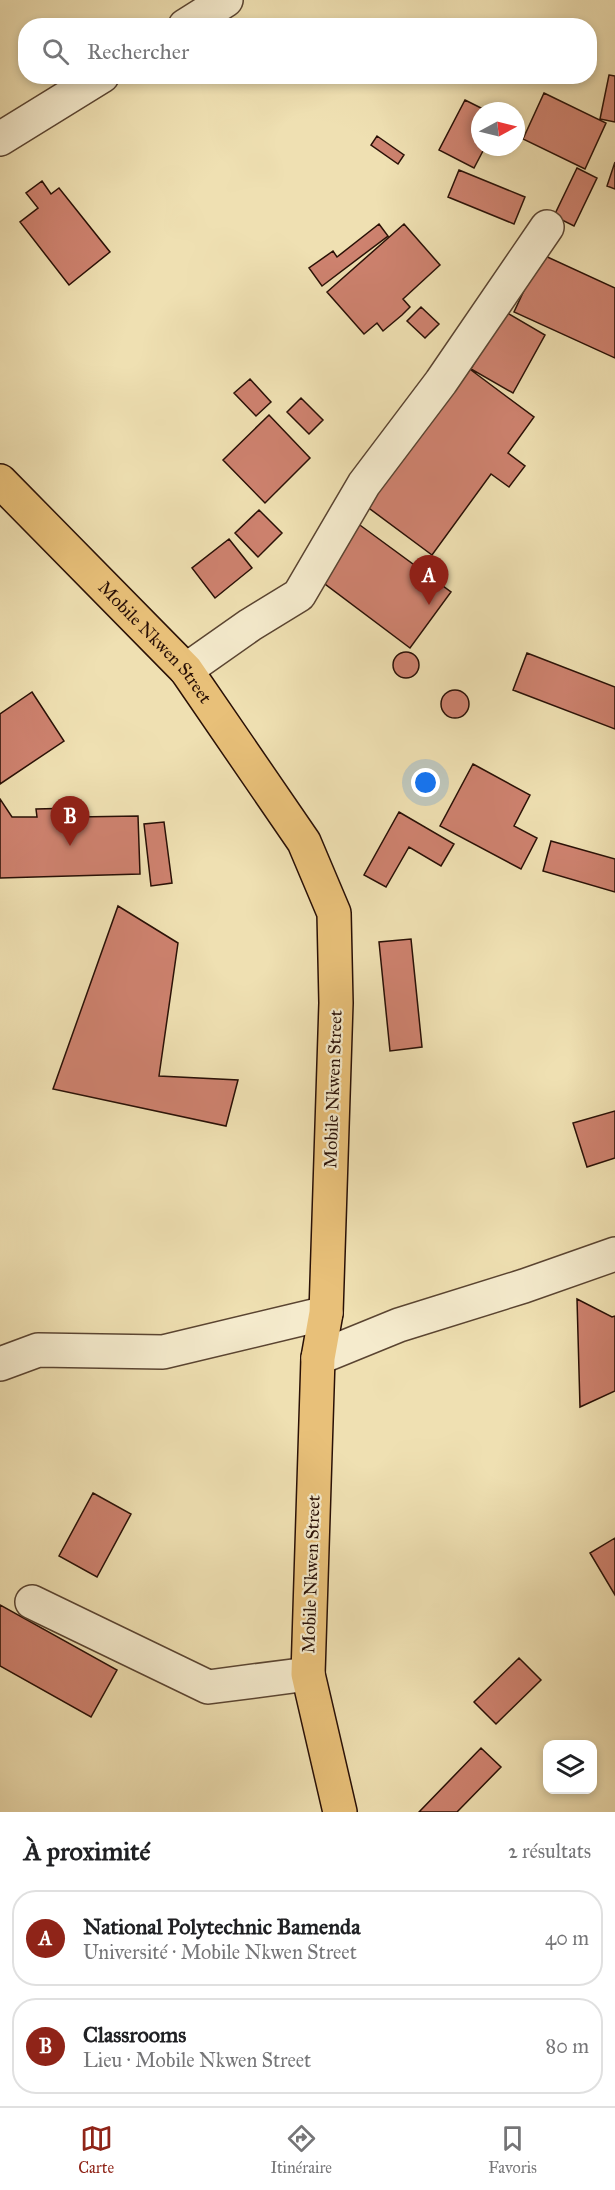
<!DOCTYPE html>
<html lang="fr">
<head>
<meta charset="utf-8">
<style>
	:root { --surface:#fff; --page:#f6f6f6; --text:#202124; --muted:#757577; --line:#e0e0e0; --accent:#8f2418 }
	body { margin:0; font-family:"IM FELL Great Primer",serif; background:var(--page); color:var(--text) }
	.controls { position:absolute; right:18px; bottom:18px; display:grid; overflow:hidden; border-radius:12px; box-shadow:0 3px 9px #0003 }
	.controls button { width:54px; height:54px; display:grid; place-items:center; padding:0; border:0; border-bottom:2px solid var(--line); background:var(--surface); color:var(--text); font:30px sans-serif }
	.compass { position:absolute; left:471px; top:102px; width:54px; height:54px; border-radius:50%; background:var(--surface); box-shadow:0 3px 9px #0003; rotate:83deg }
	.you { position:absolute; left:426px; top:783px; width:21px; height:21px; margin:-15px; border:4px solid #fff; border-radius:50%; background:#1a73e8; box-shadow:0 0 0 9px #1a73e833 }
	.badge { display:grid; place-items:center; width:39px; height:39px; border-radius:50%; background:var(--accent); color:#fff; font-size:20px; font-weight:700 }
	.pin { position:absolute; translate:-50% -50px; filter:drop-shadow(0 2px 3px #0008) }
	.pin::after { content:''; position:absolute; top:32px; width:21px; height:18px; background:inherit; clip-path:polygon(0 0,100% 0,50% 100%) }
	.list { margin:0; padding:0; list-style:none }
	h2 { display:flex; justify-content:space-between; align-items:center; height:78px; margin:0; padding:0 24px; font-size:26px }
	h2 small { font-size:20px; font-weight:400; color:var(--muted) }
	.list li { display:grid; grid-template-columns:39px 1fr auto; gap:18px; align-items:center; box-sizing:border-box; height:96px; margin:0 12px 12px; padding:0 12px; border:2px solid var(--line); border-radius:24px }
	.list b { display:block; font-size:22px; white-space:nowrap }
	.list p { margin:0; font-size:20px; white-space:nowrap; color:var(--muted) }
	.list em { font-size:20px; font-style:normal; color:var(--muted) }
	.icon { flex:none; width:33px; height:33px; fill:none; stroke:currentColor; stroke-width:2; stroke-linecap:round; stroke-linejoin:round }
	.map { position:relative; flex:none; width:615px; height:1812px; overflow:hidden }
	.search { position:absolute; background:var(--surface); box-shadow:0 3px 9px #0003; left:18px; right:18px; top:18px; height:66px; display:flex; align-items:center; gap:15px; box-sizing:border-box; padding:0 21px; border-radius:24px; color:var(--muted); font-size:22px }
	.sheet { height:294px; background:var(--surface) }
	nav { display:flex; justify-content:space-around; align-items:center; box-sizing:border-box; height:84px; border-top:2px solid var(--line); background:var(--surface); font-size:16px; color:var(--muted) }
	nav a { display:grid; justify-items:center; gap:3px }
	nav .on { color:var(--accent) }
	.map>svg:first-child { display:block }
</style>
</head>
<body>
<div class="map">
<svg width="615" height="1812" viewBox="0 0 615 1812">
	<rect width="100%" height="100%" fill="#efe0b2"/>
	<filter id="stains"><feTurbulence type="fractalNoise" baseFrequency=".00333" numOctaves="4"/><feColorMatrix values="0 0 0 0 .2 0 0 0 0 .09 0 0 0 0 .02 0 0 0 .5 -.17"/></filter>
	<radialGradient id="worn" r=".72"><stop offset=".6" stop-color="#630" stop-opacity="0"/><stop offset="1" stop-color="#630" stop-opacity=".3"/></radialGradient>
	<!-- building -->
	<path fill="#ce826f" stroke="#291006" stroke-width="1.5" d="M609,75L615,76V122L600,119Z
		M544,93L606,123L585,169L523,139Z
		M465,100L487,111H480V147H485L474,168L439,150Z
		M377,136L404,155L398,164L371,145Z
		M615,162V189L607,186Z
		M577,168L597,178L574,226L554,216Z
		M459,170L525,197L514,224L448,197Z
		M42,181L51,194L59,188L110,252L69,285L20,222L38,208L26,193Z
		M379,224L388,236L322,286L309,268L333,251L337,257Z
		M404,224L440,265L403,299L410,307L402,315L383,331L377,323L364,334L327,292Z
		M541,254L615,288V358L514,312Z
		M421,307L439,324L425,338L407,321Z
		M504,311L545,335L513,393L471,369Z
		M467,367L534,417L508,453L525,466L509,487L491,474L432,555L366,506Z
		M250,379L271,402L256,416L234,393Z
		M301,398L323,420L309,434L287,412Z
		M269,415L310,458L265,503L223,460Z
		M259,510L282,533L258,557L235,533Z
		M353,520L451,592L410,648L313,575Z
		M229,539L252,568L215,598L192,568Z
		M393 665a13 13 0 1 1 26 0a13 13 0 1 1-26 0Z
		M527,653L615,687V729L513,690Z
		M441 704a14 14 0 1 1 28 0a14 14 0 1 1-28 0Z
		M32,692L64,741L0,784V714Z
		M473,764L530,795L514,826L537,838L521,869L440,826Z
		M0,799L12,817H37L36,809L76,808V817L138,816L140,874L0,878Z
		M399,812L454,844L441,866L409,847L386,887L364,875Z
		M164,822L172,883L151,886L144,824Z
		M551,841L615,859V892L543,871Z
		M118,906L178,943L159,1076L238,1080L226,1126L53,1089Z
		M411,939L422,1047L390,1051L379,942Z
		M615,1111V1158L587,1167L573,1123Z
		M577,1299L612,1317L615,1316V1391L580,1407Z
		M93,1493L131,1514L97,1577L59,1556Z
		M615,1538V1595L590,1553Z
		M0,1605L117,1670L91,1717L0,1666Z
		M519,1658L541,1680L496,1724L474,1702Z
		M481,1748L501,1767L457,1812H419Z"/>
	<g fill="none" stroke-linecap="round" stroke-linejoin="round">
		<!-- minor casing -->
		<g stroke="#5a4431" stroke-width="36">
			<path id="minor" d="M185,26L226,0
				M0,139L102,76
				M186,670L250,625L299,595L364,484L441,382L547,227
				M318,1358L399,1325L524,1286L615,1254
				M0,1364L38,1350L163,1352L326,1313
				M32,1602L208,1687L308,1674"/>
		</g>
		<!-- highway casing -->
		<g stroke="#291006" stroke-width="36">
			<g id="highway">
				<path id="s1" d="M0,481L186,670L304,842L334,913L336,1003L326,1313L318,1358L308,1674L340,1812"/>
			</g>
		</g>
		<!-- minor -->
		<use href="#minor" stroke="#f5ebcd" stroke-width="33"/>
		<!-- highway -->
		<use href="#highway" stroke="#e8c079" stroke-width="33"/>
	</g>
	<g text-anchor="middle" stroke-width="4.5" stroke-linejoin="round" paint-order="stroke">
		<!-- street labels -->
		<g font-size="18" fill="#291006" stroke="#f5ebcd">
			<text dy="6" stroke="none"><textPath href="#s1" startOffset="224">Mobile Nkwen Street</textPath></text>
			<text transform="translate(333 1089) rotate(-88)" y="6">Mobile Nkwen Street</text>
			<text transform="translate(311 1574) rotate(-88)" y="6">Mobile Nkwen Street</text>
		</g>
	</g>
	<rect width="100%" height="100%" filter="url(#stains)"/>
	<rect width="100%" height="100%" fill="url(#worn)"/>
</svg>
<div class="controls">
<button><svg class="icon" aria-label="layers" viewBox="0 0 24 24"><path d="M12 4l9 5-9 5-9-5zM3 14l9 5 9-5"/></svg></button>
</div>
<svg class="compass" viewBox="-18 -18 36 36"><path d="M0-13l5 13h-10z" fill="#e53935"/><path d="M0 13l5-13h-10z" fill="#757577"/></svg>
<div class="you"></div>
<div class="pin badge" style="left:429px;top:605px">A</div>
<div class="pin badge" style="left:70px;top:846px">B</div>
<div class="search"><svg class="icon" aria-label="search" viewBox="0 0 24 24"><circle cx="10" cy="10" r="6"/><path d="M15 15l6 6"/></svg>Rechercher</div>
</div>
<section class="sheet">
<h2>À proximité<small>2 résultats</small></h2>
<ul class="list">
<li><span class="badge">A</span><div><b>National Polytechnic Bamenda</b><p>Université · Mobile Nkwen Street</p></div><em>40 m</em></li>
<li><span class="badge">B</span><div><b>Classrooms</b><p>Lieu · Mobile Nkwen Street</p></div><em>80 m</em></li>
</ul>
</section>
<nav>
<a class="on"><svg class="icon" aria-label="map" viewBox="0 0 24 24"><path d="M3 6l6-2 6 2 6-2v14l-6 2-6-2-6 2zM9 4v14M15 6v14"/></svg>Carte</a>
<a><svg class="icon" aria-label="directions" viewBox="0 0 24 24"><path d="M12 3l9 9-9 9-9-9zM9 14v-3h6M13 9l2 2-2 2"/></svg>Itinéraire</a>
<a><svg class="icon" aria-label="saved" viewBox="0 0 24 24"><path d="M7 4h10v16l-5-4-5 4z"/></svg>Favoris</a>
</nav>
</body>
</html>
